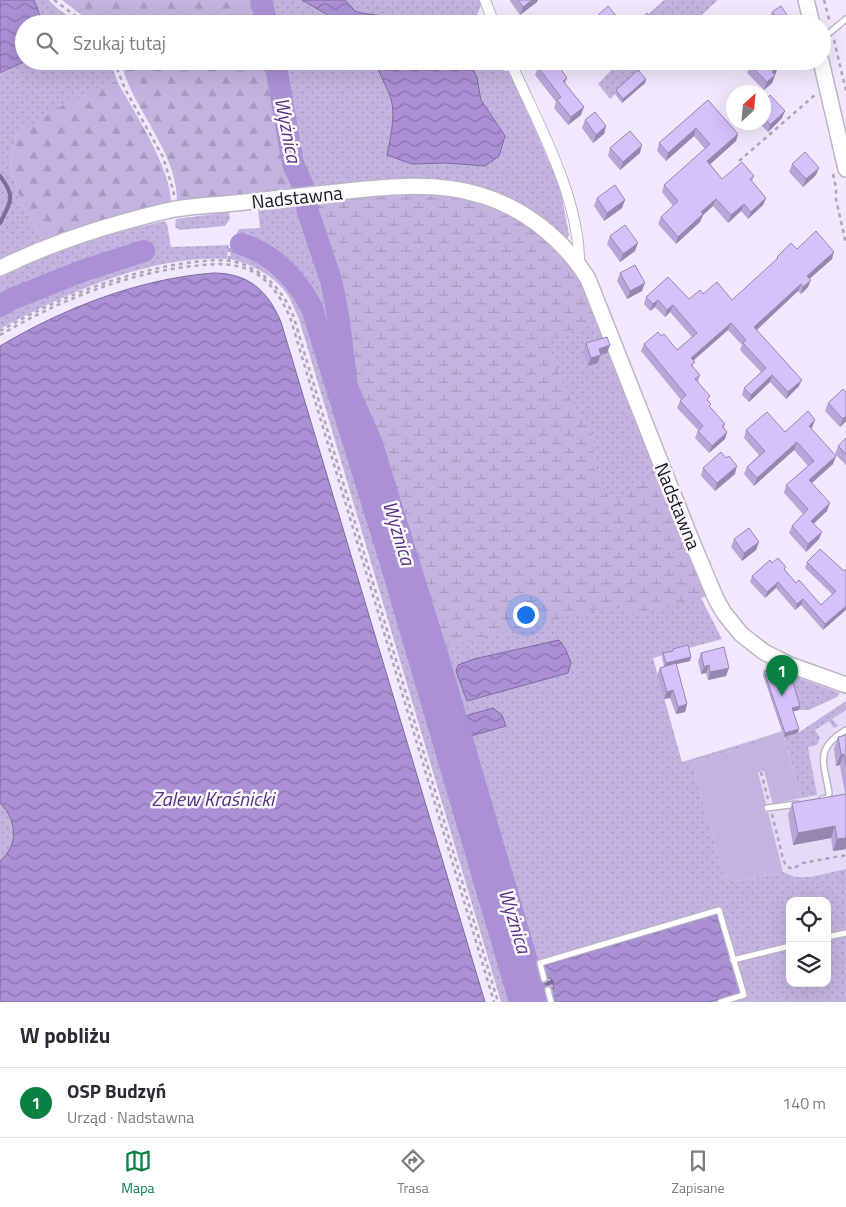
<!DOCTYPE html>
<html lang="pl">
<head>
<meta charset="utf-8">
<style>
	:root { --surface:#fff; --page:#f2f2f3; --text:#2b2b33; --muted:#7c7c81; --line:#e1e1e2; --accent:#0b8043 }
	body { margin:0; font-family:"Titillium Web",sans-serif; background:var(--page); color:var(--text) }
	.controls { position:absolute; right:15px; bottom:15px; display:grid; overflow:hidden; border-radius:10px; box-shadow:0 5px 20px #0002 }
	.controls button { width:45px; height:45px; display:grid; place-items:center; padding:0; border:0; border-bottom:1px solid var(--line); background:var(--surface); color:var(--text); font:25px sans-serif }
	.compass { position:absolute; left:726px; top:85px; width:45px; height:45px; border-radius:50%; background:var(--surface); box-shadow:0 5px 20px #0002; rotate:26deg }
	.you { position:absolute; left:525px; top:614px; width:18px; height:18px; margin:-12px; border:4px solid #fff; border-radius:50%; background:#1a73e8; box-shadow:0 0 0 8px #1a73e833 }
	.badge { display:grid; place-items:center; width:32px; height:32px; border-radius:50%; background:var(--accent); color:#fff; font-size:16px; font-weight:700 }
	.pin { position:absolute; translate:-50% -41px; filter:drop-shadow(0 1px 2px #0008) }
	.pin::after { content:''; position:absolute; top:26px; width:18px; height:15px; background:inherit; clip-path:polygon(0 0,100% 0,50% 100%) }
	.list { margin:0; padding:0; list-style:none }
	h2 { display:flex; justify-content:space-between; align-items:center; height:65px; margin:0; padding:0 20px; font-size:21px }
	h2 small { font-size:16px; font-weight:400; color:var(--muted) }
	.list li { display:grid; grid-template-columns:32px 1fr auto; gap:15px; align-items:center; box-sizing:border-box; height:70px; padding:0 20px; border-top:1px solid var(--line) }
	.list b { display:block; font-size:19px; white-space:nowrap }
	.list p { margin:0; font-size:16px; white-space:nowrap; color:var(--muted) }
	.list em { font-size:16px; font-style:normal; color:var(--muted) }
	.icon { flex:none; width:28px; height:28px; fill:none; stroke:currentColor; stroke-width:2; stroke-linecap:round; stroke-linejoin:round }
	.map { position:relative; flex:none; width:846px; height:1002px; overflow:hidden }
	.search { position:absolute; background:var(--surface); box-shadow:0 5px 20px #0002; left:15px; right:15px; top:15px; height:55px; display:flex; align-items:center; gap:12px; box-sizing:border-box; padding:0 18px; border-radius:28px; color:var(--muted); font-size:19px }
	.sheet { height:135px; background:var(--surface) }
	nav { display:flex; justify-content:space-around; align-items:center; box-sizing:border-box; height:70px; border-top:1px solid var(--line); background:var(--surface); font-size:14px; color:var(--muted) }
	nav a { display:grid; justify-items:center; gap:2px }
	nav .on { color:var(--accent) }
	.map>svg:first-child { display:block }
</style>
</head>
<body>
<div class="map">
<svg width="846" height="1002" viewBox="0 0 846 1002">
	<defs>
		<pattern id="grass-dots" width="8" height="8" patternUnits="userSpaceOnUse" patternTransform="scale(1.25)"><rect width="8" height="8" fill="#c3b4df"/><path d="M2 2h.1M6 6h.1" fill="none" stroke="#a79abf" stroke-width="1.8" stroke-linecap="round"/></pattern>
		<pattern id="forest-firs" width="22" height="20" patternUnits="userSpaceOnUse" patternTransform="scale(1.25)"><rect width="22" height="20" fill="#c3b4df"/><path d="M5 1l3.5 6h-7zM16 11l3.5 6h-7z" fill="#a79abf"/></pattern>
		<pattern id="wetland-marsh" width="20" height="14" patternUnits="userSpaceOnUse" patternTransform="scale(1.25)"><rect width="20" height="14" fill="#c3b4df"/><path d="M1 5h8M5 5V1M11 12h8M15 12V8" fill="none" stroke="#a79abf"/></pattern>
		<pattern id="water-waves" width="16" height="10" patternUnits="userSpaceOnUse" patternTransform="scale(1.25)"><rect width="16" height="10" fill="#aa90d5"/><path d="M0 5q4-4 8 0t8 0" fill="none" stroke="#8a75ac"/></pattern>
	</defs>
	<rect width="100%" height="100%" fill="#f0e9fd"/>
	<!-- built -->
	<path fill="#e4dbf6" d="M846,701V885L724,908L682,762L782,731L784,737L798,733Z"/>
	<!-- grass -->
	<path fill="url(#grass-dots)" fill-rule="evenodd" d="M34,0H49L58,9L80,24H43Z
		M262,0H481L482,2L474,24H267Z
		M664,0H718L692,24H652L645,17Z
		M26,61H110L118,83L112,81L16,135L10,164L21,203L43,241L0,261V74Z
		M274,61H493L497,69L510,72L560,187L569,235L566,241C548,226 530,207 508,198C490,190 471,190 452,188C400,182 358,179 306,188L295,165Z
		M620,61H651L610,99L598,84Z
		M369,196L584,285L706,596L701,598L722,639L653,658L682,762L755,740L757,744L692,762L726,883L783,872L795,877H811L846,869V1002H539L498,843L441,648L376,439L352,388L344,316L336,276L311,206ZM790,901H827V983H790Z
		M304,206L328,280L344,388L371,447L444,688L431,689L315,308C300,277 277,253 244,243L241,246C277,262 292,273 309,309L512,1002H501L299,319C295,312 293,304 289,297C276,277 253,264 230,259L231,244H238L237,233L239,229L260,228L258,209Z
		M229,212L230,219L225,226L180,230L175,227L176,219Z
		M165,221L167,224L171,247L229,245L227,259C153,254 64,294 0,329V308L45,288L105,264L144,252L143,250L102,262L10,297L0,303V276L43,255L94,238Z
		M777,670L840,693L837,697L809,710H799L789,681L781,683Z
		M846,701V710L832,719L838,726L834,728L829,721L815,730L820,738L817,745L808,747L817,795L801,798L784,737L798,733Z
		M0,803C17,820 19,845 0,861Z"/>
	<!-- forest -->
	<path fill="url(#forest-firs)" d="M62,0H256L261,24H93Z
		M120,61H269L288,165L299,189L177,203C178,163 150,128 133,94C127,83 124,72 120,61Z
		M112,81L118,83C135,113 171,169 171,202L168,204L93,223L43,241L21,203L10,164L16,135L65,104Z"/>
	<!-- wetland -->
	<path fill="url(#wetland-marsh)" d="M413,193C434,194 457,194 478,200C506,207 557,243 574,267C585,283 590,302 597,320L545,342L571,401L589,425L594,443L593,467L610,500L624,497L650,480L661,483L706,596L636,615L618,607L591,611L441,648L376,439L352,388L344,316L336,276L311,206L369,196Z"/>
	<!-- pitch -->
	<path fill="#c3b4df" d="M782,731L801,798L773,804L764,771L758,772L783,872L726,883L692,762L756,744L755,740Z"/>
	<!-- water -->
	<path fill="url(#water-waves)" stroke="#7e6b9e" d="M0,0H34L43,24H24V61H26L0,73Z
		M302,0H345L355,11L361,13L391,17L419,24H343Z
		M376,61H470L477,78L481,100L505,136L499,156L485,166L446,163L412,164L387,155C390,139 395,120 392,103C389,89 379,76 376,61Z
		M213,273C249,273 268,291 281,322L485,1002H0V861C19,845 17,820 0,803V346C64,308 138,279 213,273Z
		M559,640L566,650L571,663L568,673L467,701L456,671L458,665L474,659Z
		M493,708L502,715L506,726L471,736L465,716Z
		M716,914L740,993L709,1002H554L550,989L554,988L551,978H547L543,966Z"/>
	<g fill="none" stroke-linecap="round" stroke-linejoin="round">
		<!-- stream -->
		<path stroke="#7e6b9e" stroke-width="4" d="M0,176C16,197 11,201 0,223
			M535,987L552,982"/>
		<!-- river -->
		<path stroke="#aa90d5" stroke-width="22" d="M261,0L267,24
			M275,61L293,164L303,186L308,212L331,280L339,321L347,387L372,444L437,654L539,1002
			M241,244C274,254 296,278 312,308L390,560L520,1002
			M0,306L12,299L82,271L144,251"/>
		<!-- lane casing -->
		<g stroke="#bbb4c8" stroke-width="8">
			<path id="lane" d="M822,39L846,19
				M822,799L828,798L829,793C824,762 814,749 846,730
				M767,808L797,804
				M827,937L846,933
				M733,960L790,946
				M544,979L540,963L719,910L744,995L721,1002
				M548,990L551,1002"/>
		</g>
		<!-- street casing -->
		<g stroke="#bbb4c8" stroke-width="12">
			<path id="street" d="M485,0L494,24
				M510,61C537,122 580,197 579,264"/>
		</g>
		<!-- secondary casing -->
		<g stroke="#bbb4c8" stroke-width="18">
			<path id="secondary" d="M806,0L812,24
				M821,61L846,169
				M0,268C41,248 83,233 127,221C143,217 159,212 175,209C195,206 216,205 236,203C263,200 291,197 318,194C371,189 429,179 480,195C525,208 564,240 588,279L690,537L716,599L724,613L741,634L764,652L790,665L846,685"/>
		</g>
		<!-- path -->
		<path stroke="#aca6b6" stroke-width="2.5" stroke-dasharray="4 4" stroke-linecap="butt" d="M54,0L87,24
			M824,0L830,23
			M834,40L846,91
			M114,61L125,89L163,157L173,190L174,195
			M739,161L815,95
			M833,174L836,188V199L846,244
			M229,260L230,245
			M0,331C57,298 121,273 186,263C201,261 216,259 231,261C261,267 284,290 294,318L498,1002
			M0,335C58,301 126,273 194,266C212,264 229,262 247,269C269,278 282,298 291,320L494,1002
			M761,772L768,799
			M772,814L783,859L786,866L792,869L803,863L846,855"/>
		<!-- lane -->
		<use href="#lane" stroke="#fff" stroke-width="5"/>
		<!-- street -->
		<use href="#street" stroke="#fff" stroke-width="10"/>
		<!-- secondary -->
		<use href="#secondary" stroke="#fff" stroke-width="15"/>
	</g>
	<!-- wall -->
	<path fill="#b8a6d8" d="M510,0H538L537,2L520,15L510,1Z
		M772,12L786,19L779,24H776L771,15Z
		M597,16L623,24H598L595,20Z
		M750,65L778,67L772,83L764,90L747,73Z
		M538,67L567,78L565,84L581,115L568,125L554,108L556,102L535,75Z
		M646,79L645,83L622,103L615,94L616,90Z
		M708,100L738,134L736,141L710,164L722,179L754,176L752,181L766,198L763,205L748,219L741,211L728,223L713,206L703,215L700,222L676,244L658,224L661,217L673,206L662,192L664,185L705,149L694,136L666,161L657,151L659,143Z
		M764,101L782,118L768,132L758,122H764Z
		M585,120L606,126L604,134L593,143L582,128Z
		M610,148L640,153L620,170L608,156Z
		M792,164L816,175L803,187L789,172Z
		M597,198L622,208L604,221L594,206Z
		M610,236L635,251L620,262L607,244Z
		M797,249L832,259L809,279L808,287L801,294L798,291L757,330L799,386L786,399L770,382L749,402L742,395L744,388L761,372L740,350L742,345L728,330L693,361V367L700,375L698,382L709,402L711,404L710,407L725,424L724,428L727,432L725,439L709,453L695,438L698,430L677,408L680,401L681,400L641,351L644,344L661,336L677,350L692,337L670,312L665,317L655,307L650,311L644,304L646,297L689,299L703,294L732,300L776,260L777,257Z
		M620,273L642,291L627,299L617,281Z
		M586,343L610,345L607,353L600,355L598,363L588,366L583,351Z
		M828,403L846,421L840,427L825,411Z
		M811,428L833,464L812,483L827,511L814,523L819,539L806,552L789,533L792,526L803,514L784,493L786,485L808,466L794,450L754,486L744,474L747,467L759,455L744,438L746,430L785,432L812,428Z
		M846,438V465L835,454L838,446Z
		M703,468L735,474L715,491L701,476Z
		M734,539L759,542L756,550L742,561L731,547Z
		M807,562L844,571L846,569L823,630L801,605L795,610L776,588L765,598L750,582L752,576L772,563L785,570L796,583L821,605L832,594L805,568Z
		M673,649L691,657L690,661L676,664L687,704L685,712L676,714L670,698L664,699L657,675L660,668L664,666L662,657L663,653L672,651Z
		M701,653L726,676L708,680L706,673L701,674L698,661Z
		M764,671L783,679L800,706L799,710L793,711L798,733L784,737L763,675Z
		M846,735V849L833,851L831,838L793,845L788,815L792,803L845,794L840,765L836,766L834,749L838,737Z"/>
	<!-- shaded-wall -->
	<path fill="#9687b0" d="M532,0H538L537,2L520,15L523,7Z
		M787,15L786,19L779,24H778L779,21Z
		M778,67L772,83L764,90L767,82L772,72Z
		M646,79L645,83L622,103L623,99Z
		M584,107L581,115L568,125L571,117Z
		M785,111L782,118L768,132L770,125Z
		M606,126L604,134L593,143L596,135Z
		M696,128L694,136L666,161L668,153Z
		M738,134L736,141L705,169L707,161Z
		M642,145L640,153L620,170L623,162Z
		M819,168L816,175L803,187L806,179Z
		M766,198L763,205L748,219L751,212Z
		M716,199L713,206L703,215L700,222L676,244L678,237L701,212Z
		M625,200L622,208L604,221L607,213Z
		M744,204L741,211L728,223L731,215Z
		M638,243L635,251L620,262L623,254Z
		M834,252L832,259L805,283L807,276Z
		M811,280L808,287L801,294L803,287Z
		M645,283L642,291L627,299L630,291Z
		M801,284L798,291L752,334L754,327Z
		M658,300L655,307L650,311L653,304Z
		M673,305L670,312L665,317L667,310Z
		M731,323L728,330L688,365L691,358Z
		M610,345L607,353L600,355L598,363L588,366L591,358L599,349Z
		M772,375L770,382L749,402L751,395Z
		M802,380L799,386L786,399L788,392Z
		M846,416V421L840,427L843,419Z
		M815,420L812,428L806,433L809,426Z
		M727,432L725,439L709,453L712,446Z
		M797,442L794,450L754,486L757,478Z
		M836,456L833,464L806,488L809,480Z
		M737,466L735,474L715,491L717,483Z
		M830,503L827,511L808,529L811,521Z
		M822,532L819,539L806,552L808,544Z
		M759,542L756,550L742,561L744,553Z
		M778,582L776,588L765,598L767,592Z
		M803,599L801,605L795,610L797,604Z
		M846,606V610L823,630L825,624Z
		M691,657L690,661L664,667L666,663Z
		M709,665L706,673L701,674L704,667Z
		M729,668L726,676L708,680L710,672Z
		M673,690L670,698L664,699L667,692Z
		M687,704L685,712L676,714L678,707Z
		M800,706L799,710L791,712L792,708Z
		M799,729L798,733L784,737L785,733Z
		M841,754H844L840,765L836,766Z
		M835,826L831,838L793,845L798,833Z
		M846,838V849L833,851L837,839Z"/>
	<!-- building -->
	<path fill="#d6c1fb" stroke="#9687b0" d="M518,0H532L523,7Z
		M608,6L623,24H603L597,16Z
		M781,6L787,15L779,21L772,12Z
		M647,13L657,23L635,24Z
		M545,61H555L567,78L563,81L584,107L571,117L557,100L561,97L538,67Z
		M755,61H772L778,67L772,72L775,75L767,82L750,65Z
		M638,70L646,79L623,99L616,90Z
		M770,95L785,111L770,125L764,117V101Z
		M708,100L738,134L707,161L722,179L742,162L754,176L750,179L766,198L751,212L744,204L731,215L716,199L701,212L703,214L678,237L661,217L678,201L664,185L710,144L696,128L668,153L659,143Z
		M595,112L606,126L596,135L585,120Z
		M630,131L642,145L623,162L610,148Z
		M805,152L819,168L806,179L792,164Z
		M615,185L625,200L607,213L597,198Z
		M625,225L638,243L623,254L610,236Z
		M816,231L834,252L807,276L811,280L803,287L801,284L754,327L802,380L788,392L772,375L751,395L744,388L766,368L743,343L746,340L731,323L691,358L695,362L691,365L700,375L695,379L710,396L707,400L711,404L709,406L725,424L722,426L727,432L712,446L698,431L703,426L680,401L686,395L644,344L658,332L661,336L664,334L677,350L697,333L673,305L667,310L658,300L653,304L646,297L668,277L689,299L700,290L703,294L717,282L732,300L778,258L777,257L791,243L797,249Z
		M635,265L645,283L630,291L620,273Z
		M607,337L610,345L599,349L601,355L591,358L586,343Z
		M843,389L846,392V416L843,419L828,403Z
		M808,411L815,420L809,426L836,456L809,480L830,503L811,521L822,532L808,544L792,526L808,509L786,485L814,461L797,442L757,478L747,467L765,451L746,430L767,412L785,432Z
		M846,438V454L838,446Z
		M721,452L726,458L729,456L737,466L717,483L703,468Z
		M749,528L759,542L744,553L734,539Z
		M820,549L844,571L846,569V606L825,624L803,599L797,604L778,582L767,592L752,576L770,560L772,563L778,558L786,567L784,569L796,583L799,580L821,605L836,591L807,562Z
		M688,645L691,657L666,663L663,653L673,651V649Z
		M724,647L729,668L710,672L709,665L704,667L701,653Z
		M676,663L687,704L678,707L673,690L667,692L660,668Z
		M778,666L783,679L791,676L800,706L792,708L799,729L785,733L764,671Z
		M846,735V766L844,754H841L838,737Z
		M846,794V838L837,839L835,826L798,833L792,803Z"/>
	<g text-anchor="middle" stroke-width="5" stroke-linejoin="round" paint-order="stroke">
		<!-- street labels -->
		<g font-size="19" fill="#19161d" stroke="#fbf9fd">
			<text transform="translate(297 197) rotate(-6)" y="7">Nadstawna</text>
			<text transform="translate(678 506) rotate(68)" y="7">Nadstawna</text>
		</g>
		<!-- water labels -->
		<g font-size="20" font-style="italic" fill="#573384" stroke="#fbf9fd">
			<text transform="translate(288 130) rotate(79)" y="7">Wyżnica</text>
			<text transform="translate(399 533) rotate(73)" y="7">Wyżnica</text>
			<text x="213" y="806">Zalew Kraśnicki</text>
			<text transform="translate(515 921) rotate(73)" y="7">Wyżnica</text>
		</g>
	</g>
</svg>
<div class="controls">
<button><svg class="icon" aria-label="locate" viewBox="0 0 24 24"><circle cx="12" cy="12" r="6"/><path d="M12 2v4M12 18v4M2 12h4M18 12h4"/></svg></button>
<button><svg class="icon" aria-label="layers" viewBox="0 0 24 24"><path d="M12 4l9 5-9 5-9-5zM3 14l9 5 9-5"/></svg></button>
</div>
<svg class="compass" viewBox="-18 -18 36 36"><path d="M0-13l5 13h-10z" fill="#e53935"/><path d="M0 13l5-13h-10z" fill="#7c7c81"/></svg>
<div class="you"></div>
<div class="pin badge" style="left:782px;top:696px">1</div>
<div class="search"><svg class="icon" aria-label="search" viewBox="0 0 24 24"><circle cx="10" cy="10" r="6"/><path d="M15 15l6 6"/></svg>Szukaj tutaj</div>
</div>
<section class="sheet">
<h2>W pobliżu<small></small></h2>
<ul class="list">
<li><span class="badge">1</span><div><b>OSP Budzyń</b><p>Urząd · Nadstawna</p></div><em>140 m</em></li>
</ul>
</section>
<nav>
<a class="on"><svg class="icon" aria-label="map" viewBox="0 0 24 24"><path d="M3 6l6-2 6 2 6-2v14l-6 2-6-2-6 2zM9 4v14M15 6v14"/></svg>Mapa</a>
<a><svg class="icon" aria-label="directions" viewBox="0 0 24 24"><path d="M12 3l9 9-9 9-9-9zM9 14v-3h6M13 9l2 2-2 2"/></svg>Trasa</a>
<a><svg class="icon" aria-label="saved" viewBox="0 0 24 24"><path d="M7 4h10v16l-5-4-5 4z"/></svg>Zapisane</a>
</nav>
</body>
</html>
